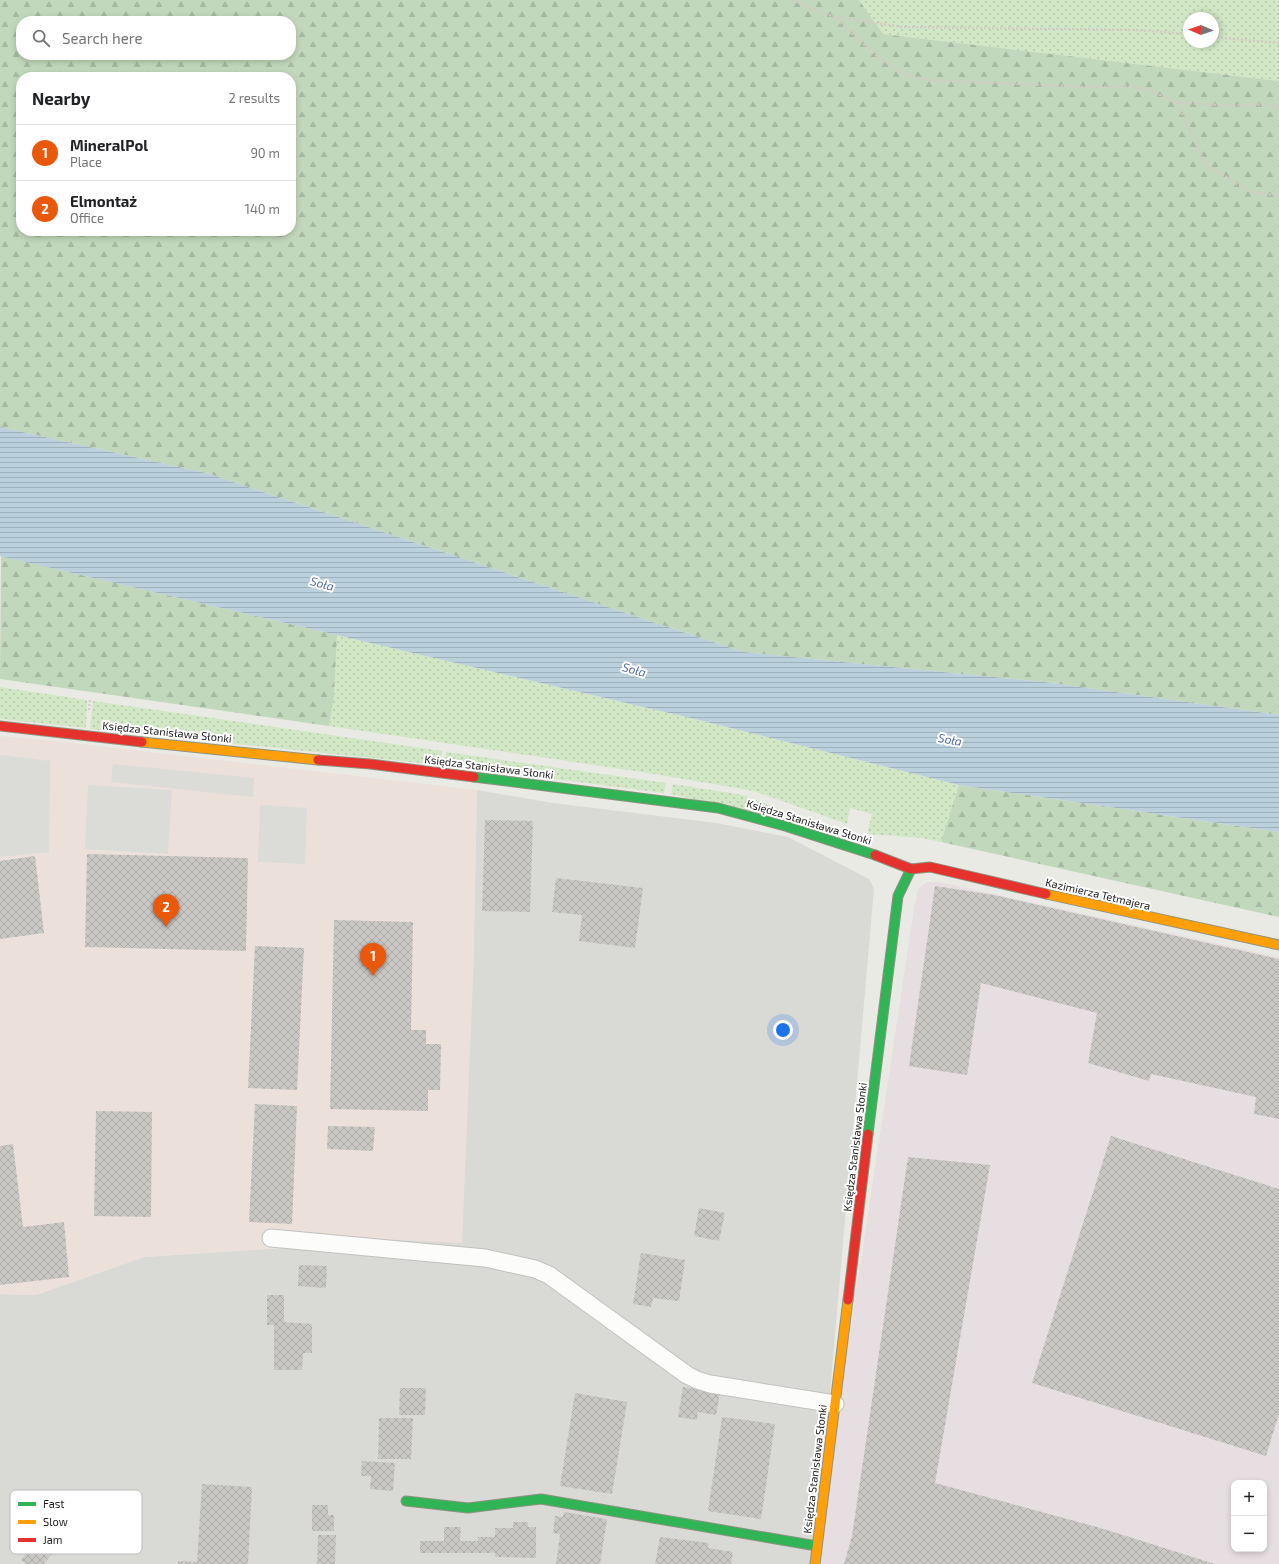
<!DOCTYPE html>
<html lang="en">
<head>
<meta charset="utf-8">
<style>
	:root { --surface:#fff; --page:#f2f2f2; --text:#202124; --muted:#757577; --line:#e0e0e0; --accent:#ea580c }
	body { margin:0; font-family:"Exo 2",sans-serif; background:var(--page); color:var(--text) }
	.controls { position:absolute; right:12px; bottom:12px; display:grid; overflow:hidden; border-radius:8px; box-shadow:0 2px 6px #0003 }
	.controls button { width:36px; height:36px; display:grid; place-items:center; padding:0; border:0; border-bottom:1px solid var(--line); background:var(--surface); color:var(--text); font:20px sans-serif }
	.compass { position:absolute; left:1183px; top:12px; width:36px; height:36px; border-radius:50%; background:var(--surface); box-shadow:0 2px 6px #0003; rotate:272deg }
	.you { position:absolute; left:783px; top:1030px; width:14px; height:14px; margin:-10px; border:3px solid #fff; border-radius:50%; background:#1a73e8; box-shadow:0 0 0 6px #1a73e833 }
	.badge { display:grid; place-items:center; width:26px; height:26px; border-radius:50%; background:var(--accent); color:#fff; font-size:13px; font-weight:700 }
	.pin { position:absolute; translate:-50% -33px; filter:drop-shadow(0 1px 2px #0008) }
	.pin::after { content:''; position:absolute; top:21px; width:14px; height:12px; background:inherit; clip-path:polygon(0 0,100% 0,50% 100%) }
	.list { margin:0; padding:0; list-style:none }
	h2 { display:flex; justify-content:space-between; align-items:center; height:52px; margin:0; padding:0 16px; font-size:17px }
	h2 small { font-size:13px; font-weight:400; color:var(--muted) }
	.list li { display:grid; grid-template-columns:26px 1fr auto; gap:12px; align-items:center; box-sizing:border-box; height:56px; padding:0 16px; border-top:1px solid var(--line) }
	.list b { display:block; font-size:15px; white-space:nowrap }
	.list p { margin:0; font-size:13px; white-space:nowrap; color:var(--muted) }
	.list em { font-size:13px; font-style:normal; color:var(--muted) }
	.icon { flex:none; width:22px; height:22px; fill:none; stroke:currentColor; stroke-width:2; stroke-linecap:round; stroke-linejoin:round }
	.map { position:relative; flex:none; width:1279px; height:1564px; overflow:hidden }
	.search { position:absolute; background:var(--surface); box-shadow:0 2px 6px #0003; left:16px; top:16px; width:280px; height:44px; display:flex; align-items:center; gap:10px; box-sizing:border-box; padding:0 14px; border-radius:16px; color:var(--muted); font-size:15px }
	.panel { position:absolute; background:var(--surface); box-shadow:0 2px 6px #0003; left:16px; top:72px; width:280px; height:164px; border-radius:16px }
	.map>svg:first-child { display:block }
</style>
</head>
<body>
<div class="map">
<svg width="1279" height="1564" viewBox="0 0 1279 1564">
	<defs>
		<pattern id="grass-dots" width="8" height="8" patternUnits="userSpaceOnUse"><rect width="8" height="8" fill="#d2e7c5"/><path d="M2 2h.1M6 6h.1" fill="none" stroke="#b4c6a9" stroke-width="1.8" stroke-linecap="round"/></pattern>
		<pattern id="forest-firs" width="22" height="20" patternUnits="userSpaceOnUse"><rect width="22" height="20" fill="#c2d8bc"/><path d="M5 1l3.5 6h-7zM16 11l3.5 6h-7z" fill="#a6b9a1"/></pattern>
		<pattern id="water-rules" width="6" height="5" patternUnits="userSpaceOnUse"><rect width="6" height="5" fill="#bad0dc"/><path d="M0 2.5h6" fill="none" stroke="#9fb2bc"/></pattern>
		<pattern id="building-cross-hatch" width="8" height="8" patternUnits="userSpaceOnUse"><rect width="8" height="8" fill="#c9c8c4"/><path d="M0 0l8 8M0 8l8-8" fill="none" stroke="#acaba8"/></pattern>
	</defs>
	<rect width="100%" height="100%" fill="#eaeae5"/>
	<!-- residential -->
	<path fill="#d9d9d6" d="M477,790L553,803L716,823L788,837L869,879L874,889L815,1564H0V1294L36,1295L144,1257L250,1250L312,1247L473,978Z"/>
	<!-- commercial -->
	<path fill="#ece0db" d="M0,736L47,740L477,790L473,978L462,1243L311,1236L312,1247L250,1250L144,1257L36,1295L0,1294Z"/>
	<!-- industrial -->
	<path fill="#e7dee2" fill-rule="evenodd" d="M927,882H940L1279,957V1564H815L914,909L918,889ZM1234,1483H1264V1549H1234Z"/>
	<!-- grass -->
	<path fill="url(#grass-dots)" fill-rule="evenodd" d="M859,0H1279V81L883,34ZM1189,18H1213V42H1189Z
		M337,635L699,720L959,785L941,842L922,838L867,834L872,814L850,808L847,824L754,791L642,772L329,726L334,696Z
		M0,687L87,700L86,728L0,719Z
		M93,701L442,751L440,765L90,729Z
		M446,752L666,783L664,793L445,765Z
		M673,784L743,795L839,831V833L671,794Z"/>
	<!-- forest -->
	<path fill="url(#forest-firs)" fill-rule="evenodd" d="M0,0H859L883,34L1279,81V715L1044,682L743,652L206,473L0,427ZM21,21H291V55H21ZM21,77H291V231H21Z
		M1,556L337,635L334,696L329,726L0,679Z
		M959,785L1279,832V917L941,842Z"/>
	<!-- parking -->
	<path fill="#dbdbd8" d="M0,755L50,761L49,852L0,857Z
		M113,764L254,778L253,797L111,782Z
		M88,785L172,790L168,854L85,849Z
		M260,805L307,808L305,864L258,862Z"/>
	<!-- water -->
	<path fill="url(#water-rules)" d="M0,427L206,473L743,652L1044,682L1279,715V832L959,785L699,720L0,556Z"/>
	<!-- building -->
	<path fill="url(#building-cross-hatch)" d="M485,820L533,821L530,912L482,911Z
		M87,854L248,858L246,951L85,947Z
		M35,856L44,933L0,939V861Z
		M556,878L643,888L635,948L579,941L582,915L552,912Z
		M935,886L994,895L1279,959V1119L1254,1114L1256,1097L1151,1074L1149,1081L1088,1063L1097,1013L981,983L967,1075L909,1066Z
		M334,920L413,922L411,1030H426V1044H441L440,1090H428V1111L330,1109Z
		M255,946L304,948L297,1090L248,1088Z
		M255,1104L297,1106L292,1224L249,1222Z
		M96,1111L152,1112L151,1217L94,1216Z
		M328,1126L375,1127L373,1151L327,1149Z
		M1111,1136L1279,1189V1414L1266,1456L1032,1383Z
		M13,1144L23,1227L64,1222L69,1277L0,1285V1146Z
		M908,1157L990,1165L935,1483L1104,1529L1215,1564H844L852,1536Z
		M699,1208L725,1213L719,1241L694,1236Z
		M641,1253L685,1260L679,1301L653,1298L651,1307L633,1304Z
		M299,1265L327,1266L326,1288L298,1286Z
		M267,1295H284V1322L312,1324V1353H303L302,1370H274V1325H267Z
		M683,1387L720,1393L716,1415L698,1412L697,1420L678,1417Z
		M400,1388H426L425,1415H399Z
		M575,1393L627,1402L612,1494L560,1486Z
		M722,1417L775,1424L761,1519L708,1511Z
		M379,1418H413L411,1459H378Z
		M362,1461L395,1463L393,1491L370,1489L371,1476H361Z
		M202,1484L252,1487L248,1564H178V1561L197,1562Z
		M312,1505H328V1515H334V1531H312Z
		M564,1512L607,1519L600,1564H556L560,1534L553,1533L555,1516L563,1517Z
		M513,1522H528V1527H536V1558L495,1557V1553H420V1541H444V1527H461L460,1541H478V1537H495V1528H513Z
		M318,1535H336L335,1564H317Z
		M39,1537L55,1550L44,1564H26L21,1560Z
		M660,1537L709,1543L708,1548L733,1552L731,1564H655Z"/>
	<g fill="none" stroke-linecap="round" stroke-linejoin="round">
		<!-- lane casing -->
		<g stroke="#c1c1bf" stroke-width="19">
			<path id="lane" d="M271,1238L485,1258L535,1269L549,1275L687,1375L697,1380L710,1384L835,1404"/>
		</g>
		<!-- fast casing -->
		<g stroke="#8e937f" stroke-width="11">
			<path id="fast" d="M474,777L718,808L785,826L875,855
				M868,1134L898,896L911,869
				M406,1501L468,1508L541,1499L817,1546"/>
		</g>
		<!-- slow casing -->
		<g stroke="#8e937f" stroke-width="11">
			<path id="slow" d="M142,742L318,760
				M1046,894L1279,945
				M815,1564L848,1300"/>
		</g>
		<!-- jam casing -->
		<g stroke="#8e937f" stroke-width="11">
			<path id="jam" d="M0,726L142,742
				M318,760L370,764L474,777
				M875,855L911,869L930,867L1046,894
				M848,1300L868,1134"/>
		</g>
		<!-- path -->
		<path stroke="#d4cac6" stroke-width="2.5" stroke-dasharray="2 2" stroke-linecap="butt" d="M792,0L834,17L903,27L1137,30L1189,34
			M834,17L877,56L902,73L928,80L1089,87L1128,86L1146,89L1177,102L1231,106L1265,104L1279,107
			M1213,37L1279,43
			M1177,102L1206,165L1251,192L1279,196
			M89,710L90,700"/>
		<!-- lane -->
		<use href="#lane" stroke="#fcfcfb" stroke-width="17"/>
		<!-- fast -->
		<use href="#fast" stroke="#30b455" stroke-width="9"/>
		<!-- slow -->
		<use href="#slow" stroke="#ff9f0a" stroke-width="9"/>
		<!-- jam -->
		<use href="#jam" stroke="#e5322d" stroke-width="9"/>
	</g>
	<g text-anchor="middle" stroke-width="4" stroke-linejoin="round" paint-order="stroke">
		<!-- street labels -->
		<g font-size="11" fill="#1c1c1c" stroke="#fff">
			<text transform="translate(167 732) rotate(6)" y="4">Księdza Stanisława Słonki</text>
			<text transform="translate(489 767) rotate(7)" y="4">Księdza Stanisława Słonki</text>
			<text transform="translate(809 822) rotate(17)" y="4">Księdza Stanisława Słonki</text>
			<text transform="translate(1098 894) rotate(13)" y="4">Kazimierza Tetmajera</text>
			<text transform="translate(855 1147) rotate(-83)" y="4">Księdza Stanisława Słonki</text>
			<text transform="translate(815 1469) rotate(-83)" y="4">Księdza Stanisława Słonki</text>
		</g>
		<!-- water labels -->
		<g font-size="12" font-style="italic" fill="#506da4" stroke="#fff">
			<text transform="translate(322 584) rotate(15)" y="4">Soła</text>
			<text transform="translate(634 670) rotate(15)" y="4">Soła</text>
			<text transform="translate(950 740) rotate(10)" y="4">Soła</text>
		</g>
	</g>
	<!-- legend -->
	<rect x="10" y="1490" width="132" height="64" rx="6" fill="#fff" stroke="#bbb" stroke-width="1"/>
	<rect x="18" y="1502" width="18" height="4" fill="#30b455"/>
	<rect x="18" y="1520" width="18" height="4" fill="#ff9f0a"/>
	<rect x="18" y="1538" width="18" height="4" fill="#e5322d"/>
	<g font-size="11" fill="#1c1c1c">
		<text x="43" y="1508">Fast</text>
		<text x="43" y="1526">Slow</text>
		<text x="43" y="1544">Jam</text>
	</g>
</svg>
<div class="controls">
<button>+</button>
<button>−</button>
</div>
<svg class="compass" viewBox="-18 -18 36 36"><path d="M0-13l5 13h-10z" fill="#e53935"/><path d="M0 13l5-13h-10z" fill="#757577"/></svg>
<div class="you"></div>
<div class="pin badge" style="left:373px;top:976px">1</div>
<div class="pin badge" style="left:166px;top:927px">2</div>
<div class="search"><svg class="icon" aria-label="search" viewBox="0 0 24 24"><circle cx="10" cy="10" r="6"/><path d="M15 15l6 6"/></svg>Search here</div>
<section class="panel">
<h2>Nearby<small>2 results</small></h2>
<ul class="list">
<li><span class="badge">1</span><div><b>MineralPol</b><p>Place</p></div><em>90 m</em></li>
<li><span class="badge">2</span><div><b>Elmontaż</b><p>Office</p></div><em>140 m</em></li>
</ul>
</section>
</div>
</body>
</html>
